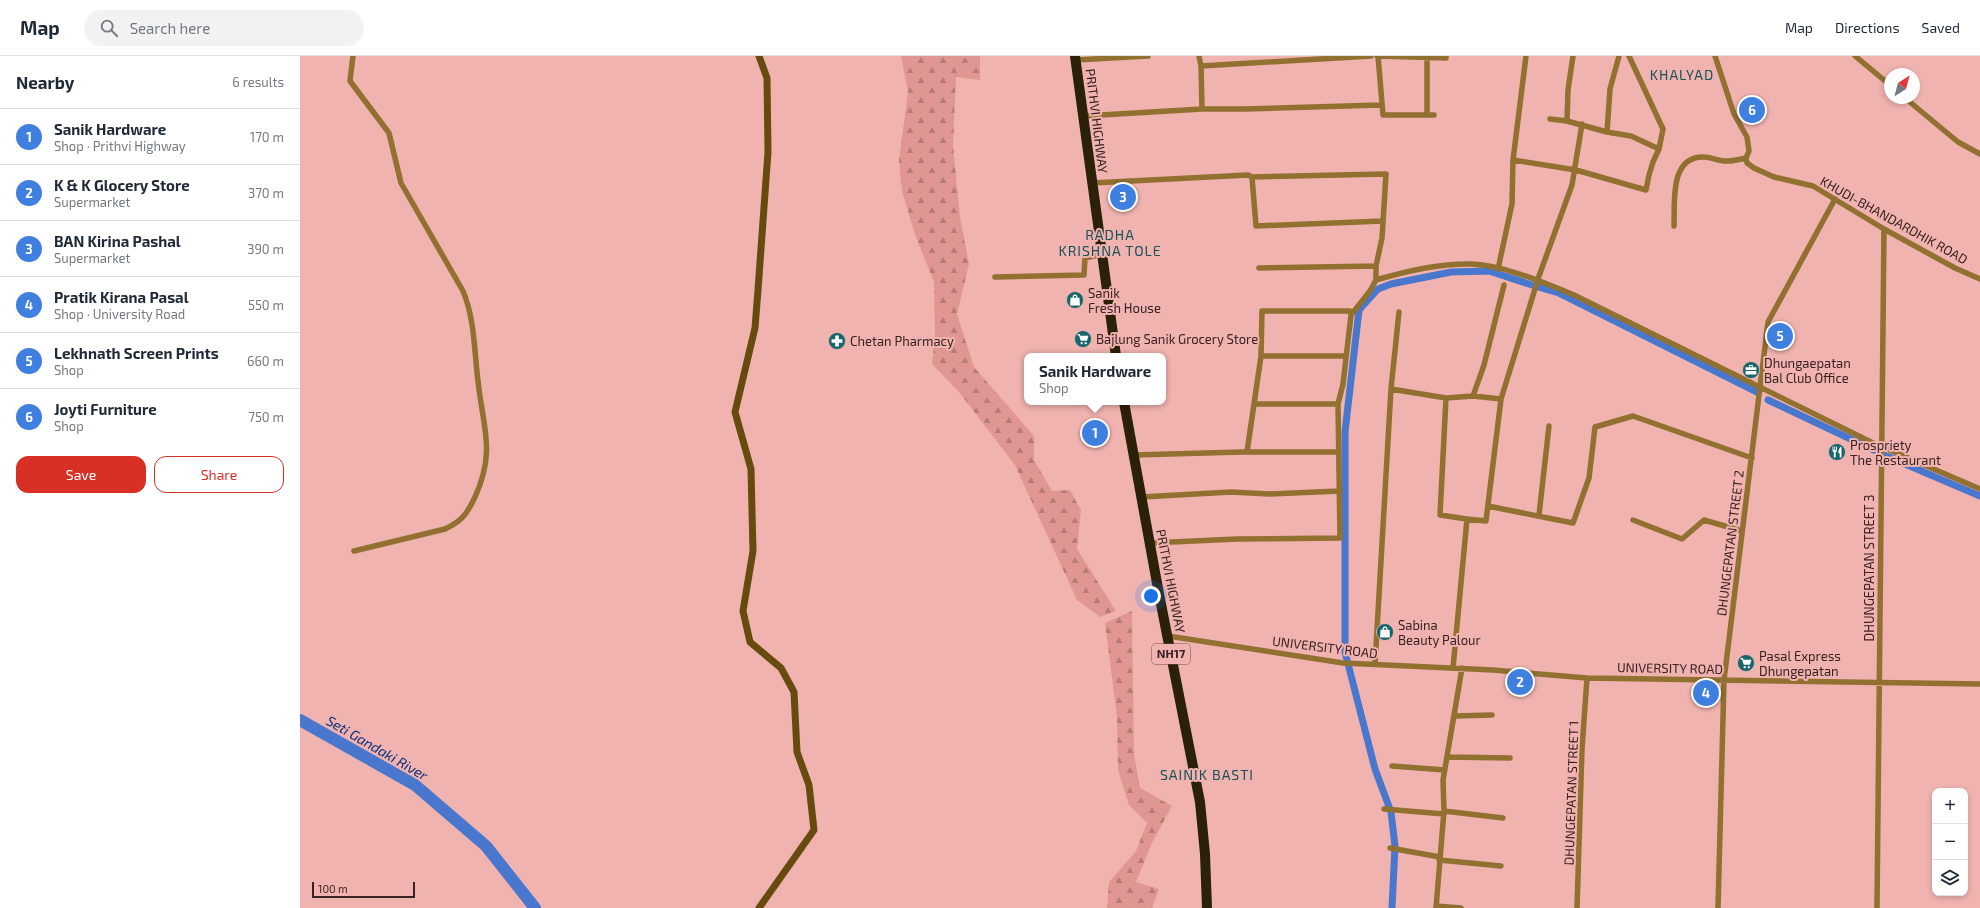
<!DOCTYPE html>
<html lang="en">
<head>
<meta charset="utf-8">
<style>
	:root { --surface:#fff; --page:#f2f2f3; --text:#1f2937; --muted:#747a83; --line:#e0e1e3; --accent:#d93025 }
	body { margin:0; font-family:"Exo 2",sans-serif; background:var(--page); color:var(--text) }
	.controls { position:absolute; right:12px; bottom:12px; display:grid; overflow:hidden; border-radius:8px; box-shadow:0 2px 6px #0003 }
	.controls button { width:36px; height:36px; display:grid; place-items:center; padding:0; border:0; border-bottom:1px solid var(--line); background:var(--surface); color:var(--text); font:20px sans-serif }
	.compass { position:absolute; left:1584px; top:12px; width:36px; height:36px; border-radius:50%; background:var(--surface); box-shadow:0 2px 6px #0003; rotate:36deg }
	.scale { position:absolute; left:12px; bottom:10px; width:103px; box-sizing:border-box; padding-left:4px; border:2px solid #392221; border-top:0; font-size:11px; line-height:14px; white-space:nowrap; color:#392221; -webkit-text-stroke:3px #f0b3b0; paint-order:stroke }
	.you { position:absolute; left:851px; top:540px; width:14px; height:14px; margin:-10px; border:3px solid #fff; border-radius:50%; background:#1a73e8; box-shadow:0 0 0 6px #1a73e833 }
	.badge { display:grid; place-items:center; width:26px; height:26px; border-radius:50%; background:var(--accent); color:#fff; font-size:13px; font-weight:700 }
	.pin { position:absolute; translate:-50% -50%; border:2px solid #fff; box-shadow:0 1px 4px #0006 }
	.popup { position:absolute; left:724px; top:297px; width:142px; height:52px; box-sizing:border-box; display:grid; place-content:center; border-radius:8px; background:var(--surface); filter:drop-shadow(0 1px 3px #0005); font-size:13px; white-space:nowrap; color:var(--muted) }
	.popup b { font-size:15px; color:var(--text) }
	.popup::after { content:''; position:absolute; left:50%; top:100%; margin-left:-8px; border:8px solid transparent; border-top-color:var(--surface) }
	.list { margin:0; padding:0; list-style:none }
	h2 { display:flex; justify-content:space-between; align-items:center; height:52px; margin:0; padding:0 16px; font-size:17px }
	h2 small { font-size:13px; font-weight:400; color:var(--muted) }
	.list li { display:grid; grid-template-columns:26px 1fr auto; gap:12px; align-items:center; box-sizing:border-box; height:56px; padding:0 16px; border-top:1px solid var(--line) }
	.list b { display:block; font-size:15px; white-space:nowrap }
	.list p { margin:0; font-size:13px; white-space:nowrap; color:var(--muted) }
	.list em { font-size:13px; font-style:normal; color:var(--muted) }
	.actions { display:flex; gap:8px; padding:12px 16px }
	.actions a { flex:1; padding:9px 0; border:1px solid var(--accent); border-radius:12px; text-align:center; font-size:14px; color:var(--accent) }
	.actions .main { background:var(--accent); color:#fff }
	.icon { flex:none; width:22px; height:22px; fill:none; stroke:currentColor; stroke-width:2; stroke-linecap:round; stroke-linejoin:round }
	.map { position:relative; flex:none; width:1680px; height:852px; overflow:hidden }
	header { display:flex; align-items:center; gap:24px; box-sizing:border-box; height:56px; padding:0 20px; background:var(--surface); border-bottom:1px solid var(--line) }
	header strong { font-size:19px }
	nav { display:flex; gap:22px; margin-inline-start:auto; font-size:14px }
	.search { width:280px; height:36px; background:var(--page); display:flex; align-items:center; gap:10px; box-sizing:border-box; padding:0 14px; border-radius:22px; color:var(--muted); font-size:15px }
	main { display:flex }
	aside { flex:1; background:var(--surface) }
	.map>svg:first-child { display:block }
</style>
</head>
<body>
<header>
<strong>Map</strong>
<div class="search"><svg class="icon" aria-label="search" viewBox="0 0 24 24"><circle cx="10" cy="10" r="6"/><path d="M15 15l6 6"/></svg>Search here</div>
<nav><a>Map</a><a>Directions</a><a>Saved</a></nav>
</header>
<main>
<aside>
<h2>Nearby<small>6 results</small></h2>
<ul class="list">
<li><span class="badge" style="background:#3f7fe0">1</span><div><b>Sanik Hardware</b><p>Shop · Prithvi Highway</p></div><em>170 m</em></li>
<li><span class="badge" style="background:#3f7fe0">2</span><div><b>K &amp; K Glocery Store</b><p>Supermarket</p></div><em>370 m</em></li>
<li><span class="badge" style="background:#3f7fe0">3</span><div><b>BAN Kirina Pashal</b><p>Supermarket</p></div><em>390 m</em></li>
<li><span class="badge" style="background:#3f7fe0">4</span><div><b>Pratik Kirana Pasal</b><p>Shop · University Road</p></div><em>550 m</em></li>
<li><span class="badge" style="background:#3f7fe0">5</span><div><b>Lekhnath Screen Prints</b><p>Shop</p></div><em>660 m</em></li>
<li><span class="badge" style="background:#3f7fe0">6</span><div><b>Joyti Furniture</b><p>Shop</p></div><em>750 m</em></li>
</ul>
<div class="actions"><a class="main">Save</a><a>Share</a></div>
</aside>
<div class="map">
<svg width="1680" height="852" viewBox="0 0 1680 852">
	<defs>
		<pattern id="forest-firs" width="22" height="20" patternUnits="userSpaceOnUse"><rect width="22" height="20" fill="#e09794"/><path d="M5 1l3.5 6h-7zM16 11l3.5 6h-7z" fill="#b77b78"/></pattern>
	</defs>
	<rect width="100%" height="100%" fill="#f0b3b0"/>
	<!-- forest -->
	<path fill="url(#forest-firs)" d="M601,0H680V24L656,21L653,89L660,161L669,208L657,258L674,311L734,380V404L752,435L770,434L781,454L777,493L816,555L800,561L777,544L715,409L659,336L632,308L635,278L634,226L615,179L602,135L599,104L608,36Z
		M832,555L834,698L840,732L872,750L852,787L836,826L859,833L852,852H807L809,826L836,795L847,767L829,749L818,714L817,661L805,567Z"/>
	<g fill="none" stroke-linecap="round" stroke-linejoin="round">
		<!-- canal -->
		<path stroke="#4977ce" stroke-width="7" d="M1238,231L1259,237L1457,336
			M1468,344L1578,396
			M1584,399L1680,440
			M1092,852L1095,790L1091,756L1075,713L1045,596V376L1059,254L1078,233L1091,228L1151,216L1189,215L1232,229"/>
		<!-- river -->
		<path stroke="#4977ce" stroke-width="12" d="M0,664L115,729L186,790L235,852"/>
		<!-- street -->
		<path stroke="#917030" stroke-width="5.5" d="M53,0L50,25L89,77L101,127L163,235C175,264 174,294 178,325C183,372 196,395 175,441C167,458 162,465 145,473L54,495
			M899,0L901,10
			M1071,0L901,10L902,53H945L1081,49
			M1077,0L1146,2V0
			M1078,0L1083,59H1134
			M1127,0V59
			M1415,0L1434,58L1447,81L1449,95L1446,102L1447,107L1454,112L1474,121L1513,130L1584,173L1655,212L1680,223
			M1555,0L1590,29
			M776,4L848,0
			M1605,42L1658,86L1680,98
			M784,60L902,53
			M1250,63L1267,65L1307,76L1331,80L1359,93
			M1267,65L1268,34L1273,0
			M1307,76L1310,33L1319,0
			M1213,104L1276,114L1346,134L1349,119L1353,106L1359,93L1363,73L1329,0
			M952,121L956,170L1083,165
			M792,127L948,119L952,121L1086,118L1082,182L1076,210V224L1070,235L1051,259L1050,255H962L961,300L947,396
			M1374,170C1375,147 1369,100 1404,101C1412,101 1420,106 1428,105C1434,105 1440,103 1446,102
			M959,212L1076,210
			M1198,213L1212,148L1213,104L1226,0
			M695,221L784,219L785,202L802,198
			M1076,224C1106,215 1140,207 1172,208C1203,209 1245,227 1274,239L1571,386L1680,433
			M961,300H1045
			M1091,333L1146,342L1173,340L1201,343
			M1173,340L1184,309L1204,229
			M1146,342L1140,459L1167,463L1153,612
			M954,348H1038
			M834,399L942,396H1039
			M842,441L931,436L969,438L1040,435
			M1188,450L1273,467L1289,422L1295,371L1333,360L1452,402
			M1239,459L1249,370
			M1167,463L1186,465L1201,343L1239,220L1272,129L1282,68
			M1333,464L1382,483L1404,464L1442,475
			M850,487L937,483L1040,482L1038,348L1043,328L1051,259
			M868,580L1043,607L1193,614L1287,622L1680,628
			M1075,608L1091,333L1099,256
			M1155,660L1192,659
			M1148,701L1210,702
			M1092,710L1145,714
			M1084,753L1144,758
			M1144,755L1203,762
			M1090,792L1140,801
			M1139,804L1201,810
			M1136,850L1161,852
			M1136,852L1144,755L1143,724L1162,612
			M1277,852L1282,693L1287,622
			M1418,852L1424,624L1468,266L1535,143
			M1577,852L1584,173"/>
		<!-- secondary -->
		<path stroke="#674b0e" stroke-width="7" d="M459,852L514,774L509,729L497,696L494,636L481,612L450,586L443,555L453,495L451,413L435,356L455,272L458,234L468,96L467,22L459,0"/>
		<!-- highway -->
		<path stroke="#2b2008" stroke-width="10" d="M775,0L816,300
			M824,346L859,538L900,746L905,798L907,852"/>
	</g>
	<!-- icons -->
	<defs>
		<g id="shop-disc" transform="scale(0.9)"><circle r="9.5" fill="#17666b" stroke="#f0b3b0"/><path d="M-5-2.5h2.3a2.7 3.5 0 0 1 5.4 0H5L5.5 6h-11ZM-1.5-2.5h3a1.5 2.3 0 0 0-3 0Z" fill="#fff"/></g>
		<g id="supermarket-disc" transform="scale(0.9)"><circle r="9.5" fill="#17666b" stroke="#f0b3b0"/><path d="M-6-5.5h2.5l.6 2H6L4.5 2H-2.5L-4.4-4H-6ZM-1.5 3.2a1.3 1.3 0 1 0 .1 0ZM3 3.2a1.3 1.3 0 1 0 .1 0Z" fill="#fff"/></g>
		<g id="pharmacy-disc" transform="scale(0.9)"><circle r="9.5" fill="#17666b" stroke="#f0b3b0"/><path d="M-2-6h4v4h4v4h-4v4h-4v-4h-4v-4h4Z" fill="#fff"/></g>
		<g id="office-disc" transform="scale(0.9)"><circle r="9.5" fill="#17666b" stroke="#f0b3b0"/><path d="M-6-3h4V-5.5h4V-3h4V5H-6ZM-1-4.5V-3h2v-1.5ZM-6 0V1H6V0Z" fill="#fff"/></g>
		<g id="restaurant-disc" transform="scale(0.9)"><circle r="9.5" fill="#17666b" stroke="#f0b3b0"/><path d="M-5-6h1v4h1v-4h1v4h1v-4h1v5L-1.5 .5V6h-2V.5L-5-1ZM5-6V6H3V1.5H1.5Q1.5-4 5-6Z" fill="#fff"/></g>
	</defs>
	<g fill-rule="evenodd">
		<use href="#shop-disc" x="775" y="244"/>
		<use href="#supermarket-disc" x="783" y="283"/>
		<use href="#pharmacy-disc" x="537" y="285"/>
		<use href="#office-disc" x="1451" y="314"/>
		<use href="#restaurant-disc" x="1537" y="396"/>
		<use href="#shop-disc" x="1085" y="576"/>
		<use href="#supermarket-disc" x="1446" y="607"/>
	</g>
	<g text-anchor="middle" stroke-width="4" stroke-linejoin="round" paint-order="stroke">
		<!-- shield labels -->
		<rect fill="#f0b3b0" stroke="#704e4c" stroke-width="1" x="852" y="588" width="38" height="20" rx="3"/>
		<g font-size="12" font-weight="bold" fill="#392221">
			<text x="871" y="602">NH17</text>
		</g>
		<!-- street labels -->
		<g font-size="13" fill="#392221" stroke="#f0b3b0">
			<text transform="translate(797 65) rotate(83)" y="5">PRITHVI HIGHWAY</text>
			<text transform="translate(1594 164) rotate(29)" y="5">KHUDI-BHANDARDHIK ROAD</text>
			<text transform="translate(1430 487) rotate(-83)" y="5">DHUNGEPATAN STREET 2</text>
			<text transform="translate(1569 512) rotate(-90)" y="5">DHUNGEPATAN STREET 3</text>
			<text transform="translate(871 525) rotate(79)" y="5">PRITHVI HIGHWAY</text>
			<text transform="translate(1025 591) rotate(7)" y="5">UNIVERSITY ROAD</text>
			<text transform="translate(1370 612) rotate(1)" y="5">UNIVERSITY ROAD</text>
			<text transform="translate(1271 737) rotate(-88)" y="5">DHUNGEPATAN STREET 1</text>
		</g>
		<!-- poi labels -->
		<g font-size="13" fill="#392221" stroke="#f0b3b0" text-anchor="start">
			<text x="788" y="242">Sanik<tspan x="788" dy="15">Fresh House</tspan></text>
			<text x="796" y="288">Bajlung Sanik Grocery Store</text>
			<text x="550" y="290">Chetan Pharmacy</text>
			<text x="1464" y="312">Dhungaepatan<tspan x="1464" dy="15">Bal Club Office</tspan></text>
			<text x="1550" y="394">Prospriety<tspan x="1550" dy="15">The Restaurant</tspan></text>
			<text x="1098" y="574">Sabina<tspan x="1098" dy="15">Beauty Palour</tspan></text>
			<text x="1459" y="605">Pasal Express<tspan x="1459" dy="15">Dhungepatan</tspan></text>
		</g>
		<!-- neighbourhood labels -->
		<g font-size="14" letter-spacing="1" fill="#165256" stroke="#f0b3b0">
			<text x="1382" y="24">KHALYAD</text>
			<text x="810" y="184">RADHA<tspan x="810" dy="16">KRISHNA TOLE</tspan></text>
			<text x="907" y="724">SAINIK BASTI</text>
		</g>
		<!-- water labels -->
		<g font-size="14" font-style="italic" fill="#072f7c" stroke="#f0b3b0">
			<text transform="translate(77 692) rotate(30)" y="5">Seti Gandaki River</text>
		</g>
	</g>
</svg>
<div class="controls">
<button>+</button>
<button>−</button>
<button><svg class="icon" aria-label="layers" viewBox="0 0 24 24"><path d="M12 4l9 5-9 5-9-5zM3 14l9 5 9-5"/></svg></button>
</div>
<svg class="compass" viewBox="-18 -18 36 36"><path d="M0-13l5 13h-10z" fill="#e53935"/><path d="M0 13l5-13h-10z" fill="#747a83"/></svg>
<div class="scale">100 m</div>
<div class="you"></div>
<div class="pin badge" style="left:795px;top:377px;background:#3f7fe0">1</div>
<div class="popup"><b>Sanik Hardware</b>Shop</div>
<div class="pin badge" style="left:1220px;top:626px;background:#3f7fe0">2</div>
<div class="pin badge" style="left:823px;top:141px;background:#3f7fe0">3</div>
<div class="pin badge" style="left:1406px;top:637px;background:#3f7fe0">4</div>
<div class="pin badge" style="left:1480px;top:280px;background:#3f7fe0">5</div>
<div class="pin badge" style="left:1452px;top:54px;background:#3f7fe0">6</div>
</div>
</main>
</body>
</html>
